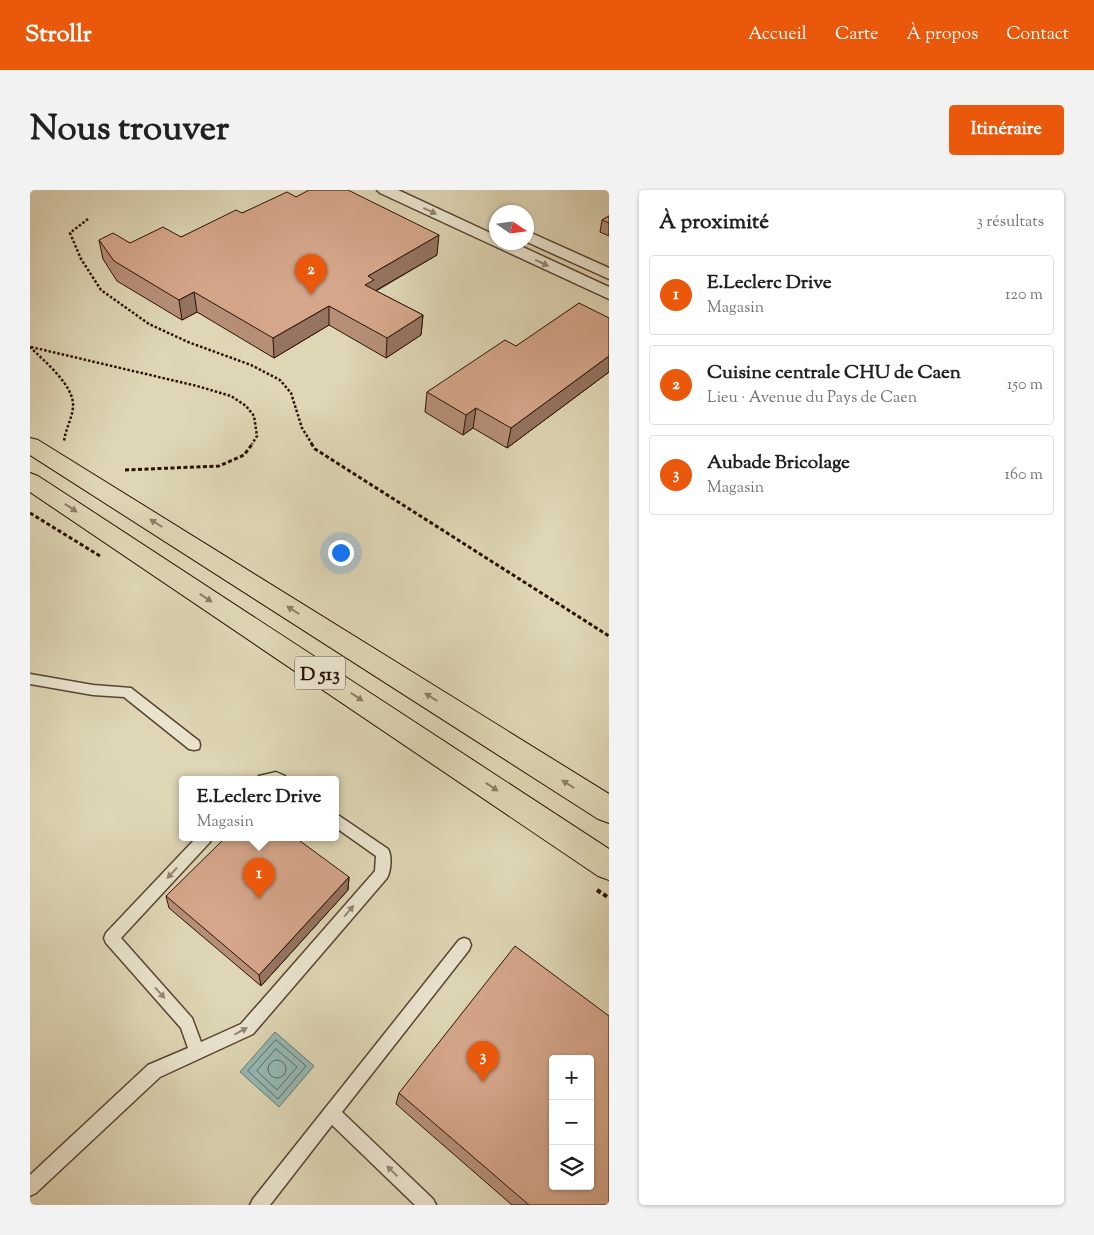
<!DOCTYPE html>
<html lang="fr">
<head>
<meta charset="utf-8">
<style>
	:root { --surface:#fff; --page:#f2f2f2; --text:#202124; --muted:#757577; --line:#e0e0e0; --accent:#ea580c }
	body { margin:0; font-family:"Sorts Mill Goudy",serif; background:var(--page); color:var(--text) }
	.controls { position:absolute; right:15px; bottom:15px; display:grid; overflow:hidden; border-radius:5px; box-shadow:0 1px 4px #0004 }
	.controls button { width:45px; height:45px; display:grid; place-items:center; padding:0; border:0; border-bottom:1px solid var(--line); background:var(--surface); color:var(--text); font:25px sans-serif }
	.compass { position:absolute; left:459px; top:15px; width:45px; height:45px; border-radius:50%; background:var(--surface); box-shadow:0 1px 4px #0004; rotate:103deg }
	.you { position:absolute; left:310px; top:362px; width:18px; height:18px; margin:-12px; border:4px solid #fff; border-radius:50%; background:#1a73e8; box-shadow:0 0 0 8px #1a73e833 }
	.badge { display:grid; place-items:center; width:32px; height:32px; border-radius:50%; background:var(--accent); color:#fff; font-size:16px; font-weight:700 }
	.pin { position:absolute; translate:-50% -41px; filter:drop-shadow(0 1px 2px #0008) }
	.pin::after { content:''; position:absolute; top:26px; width:18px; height:15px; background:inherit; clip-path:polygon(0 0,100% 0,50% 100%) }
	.popup { position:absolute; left:149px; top:586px; width:160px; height:65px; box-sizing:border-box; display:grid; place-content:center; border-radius:5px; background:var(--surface); filter:drop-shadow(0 1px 4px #0005); font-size:16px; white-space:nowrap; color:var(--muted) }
	.popup b { font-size:19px; color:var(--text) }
	.popup::after { content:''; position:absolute; left:50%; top:100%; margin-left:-10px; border:10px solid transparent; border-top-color:var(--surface) }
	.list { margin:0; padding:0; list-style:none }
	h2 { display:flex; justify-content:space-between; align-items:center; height:65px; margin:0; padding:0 20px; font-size:21px }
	h2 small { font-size:16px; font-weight:400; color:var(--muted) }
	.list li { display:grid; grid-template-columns:32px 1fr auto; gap:15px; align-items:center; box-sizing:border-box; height:80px; margin:0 10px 10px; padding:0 10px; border:1px solid var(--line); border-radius:5px }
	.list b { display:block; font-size:19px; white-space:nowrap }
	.list p { margin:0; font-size:16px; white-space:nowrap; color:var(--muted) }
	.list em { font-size:16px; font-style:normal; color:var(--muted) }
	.icon { flex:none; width:28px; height:28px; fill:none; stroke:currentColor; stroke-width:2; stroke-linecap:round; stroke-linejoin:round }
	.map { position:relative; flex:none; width:579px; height:1015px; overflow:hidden; border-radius:5px }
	header { display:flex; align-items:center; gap:30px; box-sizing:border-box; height:70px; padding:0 25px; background:var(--accent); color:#fff }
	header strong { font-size:24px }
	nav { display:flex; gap:28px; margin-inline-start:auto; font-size:18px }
	.intro { display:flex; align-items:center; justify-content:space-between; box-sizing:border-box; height:120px; padding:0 30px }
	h1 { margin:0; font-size:35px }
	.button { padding:12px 22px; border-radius:5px; background:var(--accent); color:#fff; font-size:18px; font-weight:700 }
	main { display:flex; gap:30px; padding:0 30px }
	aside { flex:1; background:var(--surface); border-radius:5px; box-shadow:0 1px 4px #0004 }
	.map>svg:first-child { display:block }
</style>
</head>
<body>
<header>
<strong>Strollr</strong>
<nav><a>Accueil</a><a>Carte</a><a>À propos</a><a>Contact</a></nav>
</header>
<div class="intro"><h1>Nous trouver</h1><a class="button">Itinéraire</a></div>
<main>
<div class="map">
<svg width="579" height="1015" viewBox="0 0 579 1015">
	<rect width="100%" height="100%" fill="#ded6b5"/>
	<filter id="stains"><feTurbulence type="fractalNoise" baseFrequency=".004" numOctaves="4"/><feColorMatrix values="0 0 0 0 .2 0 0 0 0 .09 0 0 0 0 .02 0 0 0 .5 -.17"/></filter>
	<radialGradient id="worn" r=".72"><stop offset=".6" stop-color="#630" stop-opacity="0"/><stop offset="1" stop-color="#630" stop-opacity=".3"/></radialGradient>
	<!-- water -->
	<path fill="#94b8b3" stroke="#6a756d" d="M245,842L284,876L249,917L210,882Z"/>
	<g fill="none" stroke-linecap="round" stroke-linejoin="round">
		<!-- shore -->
		<path stroke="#60645c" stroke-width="1" d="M246,850L276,876L248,909L218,881Z
			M246,859L267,877L247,900L227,881Z
			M238 879a9 9 0 1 1 18 0a9 9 0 1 1-18 0Z"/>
		<!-- service casing -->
		<g stroke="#584231" stroke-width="3">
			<path id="service" d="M0,484L63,495L101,498L169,551L170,555L169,559L164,560L159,559L94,507L63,505L0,494Z
				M246,582L255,586L257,590H227L229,586Z
				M305,623L358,659C362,666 361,680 357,688L223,844L130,887L6,1003L0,1006V985L118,875L158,858L151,838L76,753L74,748L76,743L166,648H182L180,652L91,748L162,828L171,852L211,834L345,681L346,666L305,637Z
				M434,748L439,750L441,755L439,760L312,922L403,1009L406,1015H385L302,935L240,1015H220L223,1009L429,750Z"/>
		</g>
		<!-- minor casing -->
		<g stroke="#584231" stroke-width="3">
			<path id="minor" d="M347,0H368L467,46V52H482L579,97V109L350,3Z
				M497,41L579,78V89L497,52Z"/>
		</g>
		<!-- primary casing -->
		<g stroke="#2b1105" stroke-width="2">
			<path id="primary" d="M0,248L8,250L579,604V633L568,629L0,265Z
				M0,283L8,286L579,659V690L568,686L0,302Z"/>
		</g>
		<!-- path-far2 -->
		<path stroke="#2b1105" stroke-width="2.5" stroke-dasharray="2.5 2" stroke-linecap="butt" d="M58,29L40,43L51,69L71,100L119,134L158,152L221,175L250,190L261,203L272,238L282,254
			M0,157C14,171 45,196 43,217C42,229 35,240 34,252
			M1,157L167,196L201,206L216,216L224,226L227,246L222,254"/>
		<!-- path-far1 -->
		<path stroke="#2b1105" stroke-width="3" stroke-dasharray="4 2.5" stroke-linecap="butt" d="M281,253L285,259L579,446
			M95,280L189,276L214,265L223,253
			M0,323L70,366"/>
		<!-- path -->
		<path stroke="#2b1105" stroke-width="4" stroke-dasharray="4.5 3" stroke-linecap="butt" d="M567,700L579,708"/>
		<!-- service -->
		<use href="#service" fill="#eae4cf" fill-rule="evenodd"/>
		<!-- minor -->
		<use href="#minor" fill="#eae4cf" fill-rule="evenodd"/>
		<!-- primary -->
		<use href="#primary" fill="#ded6b5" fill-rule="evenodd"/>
	</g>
	<!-- wall -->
	<path fill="#b78f77" stroke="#2b1105" d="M266,7L407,65L346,101L393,125L391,145L356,168L299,135L244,168L167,122L152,130L87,91L73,69L69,50L100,53L151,47L212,23Z
		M579,26V46L570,42L572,30Z
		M579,128V182L477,258L443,238L433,245L395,222L397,202L486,156Z
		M319,687L318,700L231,796L139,718L136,706Z
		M369,903L579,1015H482L366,914Z"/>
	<!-- shaded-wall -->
	<path fill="#957461" stroke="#2b1105" d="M409,45L407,65L343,102L335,95L338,86Z
		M164,102L167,122L152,130L149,110Z
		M299,116V135L244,168L243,148Z
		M393,125L391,145L356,168L357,148Z
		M579,166V182L477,258L481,238Z
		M446,218L443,238L433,245L436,225Z
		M319,687L318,700L231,796L229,785Z"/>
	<!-- building -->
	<path fill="#d5a68a" stroke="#2b1105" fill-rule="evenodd" d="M279,0H318L409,45L338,86L344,90L335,95L393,125L357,148L299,116L243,148L164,102L149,110L84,71L69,50L83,43L100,53L133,37L151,47L206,20L212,23L257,2L266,7Z
		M579,26V33L572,30Z
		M549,113L579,128V166L481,238L446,218L436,225L397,202L475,150L486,156Z
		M195,648H266L319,687L229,785L136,706Z
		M485,756L579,826V1015H499L369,903ZM523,869H560V996H523Z"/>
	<!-- one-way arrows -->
	<defs><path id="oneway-solid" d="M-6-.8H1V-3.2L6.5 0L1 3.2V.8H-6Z" transform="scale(1.25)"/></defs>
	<g fill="#948574">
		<use href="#oneway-solid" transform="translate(400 21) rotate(25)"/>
		<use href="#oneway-solid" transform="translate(512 73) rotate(25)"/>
		<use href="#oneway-solid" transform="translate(142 683) rotate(133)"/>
		<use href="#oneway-solid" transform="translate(319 721) rotate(-49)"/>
		<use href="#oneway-solid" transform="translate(130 803) rotate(48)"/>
		<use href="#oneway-solid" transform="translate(211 841) rotate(-28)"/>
		<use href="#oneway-solid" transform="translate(362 981) rotate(-136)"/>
	</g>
	<g fill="#8d7d66">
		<use href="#oneway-solid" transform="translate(41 318) rotate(33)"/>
		<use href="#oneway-solid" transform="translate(126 333) rotate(-148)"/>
		<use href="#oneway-solid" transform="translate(176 408) rotate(33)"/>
		<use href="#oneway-solid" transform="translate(263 420) rotate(-148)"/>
		<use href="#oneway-solid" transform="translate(327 507) rotate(34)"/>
		<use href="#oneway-solid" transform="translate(401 507) rotate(-148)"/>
		<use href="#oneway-solid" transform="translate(538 594) rotate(-148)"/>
		<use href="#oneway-solid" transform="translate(462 597) rotate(34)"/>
	</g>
	<g text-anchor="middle" stroke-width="4" stroke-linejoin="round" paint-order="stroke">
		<!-- shield labels -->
		<rect fill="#eae4cf" stroke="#645042" stroke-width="1" x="265" y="466.5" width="50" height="33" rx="4"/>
		<g font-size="19" font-weight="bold" fill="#2b1105">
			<text x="290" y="490">D 513</text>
		</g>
	</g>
	<rect width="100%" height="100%" filter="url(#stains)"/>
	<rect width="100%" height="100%" fill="url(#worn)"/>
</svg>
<div class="controls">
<button>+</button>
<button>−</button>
<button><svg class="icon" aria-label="layers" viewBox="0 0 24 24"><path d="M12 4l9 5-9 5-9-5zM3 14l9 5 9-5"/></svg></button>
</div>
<svg class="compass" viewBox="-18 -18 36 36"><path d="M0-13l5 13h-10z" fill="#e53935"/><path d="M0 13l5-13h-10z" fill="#757577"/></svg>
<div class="you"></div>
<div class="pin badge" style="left:229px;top:709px">1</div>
<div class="popup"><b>E.Leclerc Drive</b>Magasin</div>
<div class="pin badge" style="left:281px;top:105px">2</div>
<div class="pin badge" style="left:453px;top:892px">3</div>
</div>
<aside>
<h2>À proximité<small>3 résultats</small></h2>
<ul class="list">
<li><span class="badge">1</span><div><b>E.Leclerc Drive</b><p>Magasin</p></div><em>120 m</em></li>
<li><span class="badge">2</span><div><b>Cuisine centrale CHU de Caen</b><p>Lieu · Avenue du Pays de Caen</p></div><em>150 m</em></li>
<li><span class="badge">3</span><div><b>Aubade Bricolage</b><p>Magasin</p></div><em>160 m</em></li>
</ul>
</aside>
</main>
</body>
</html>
